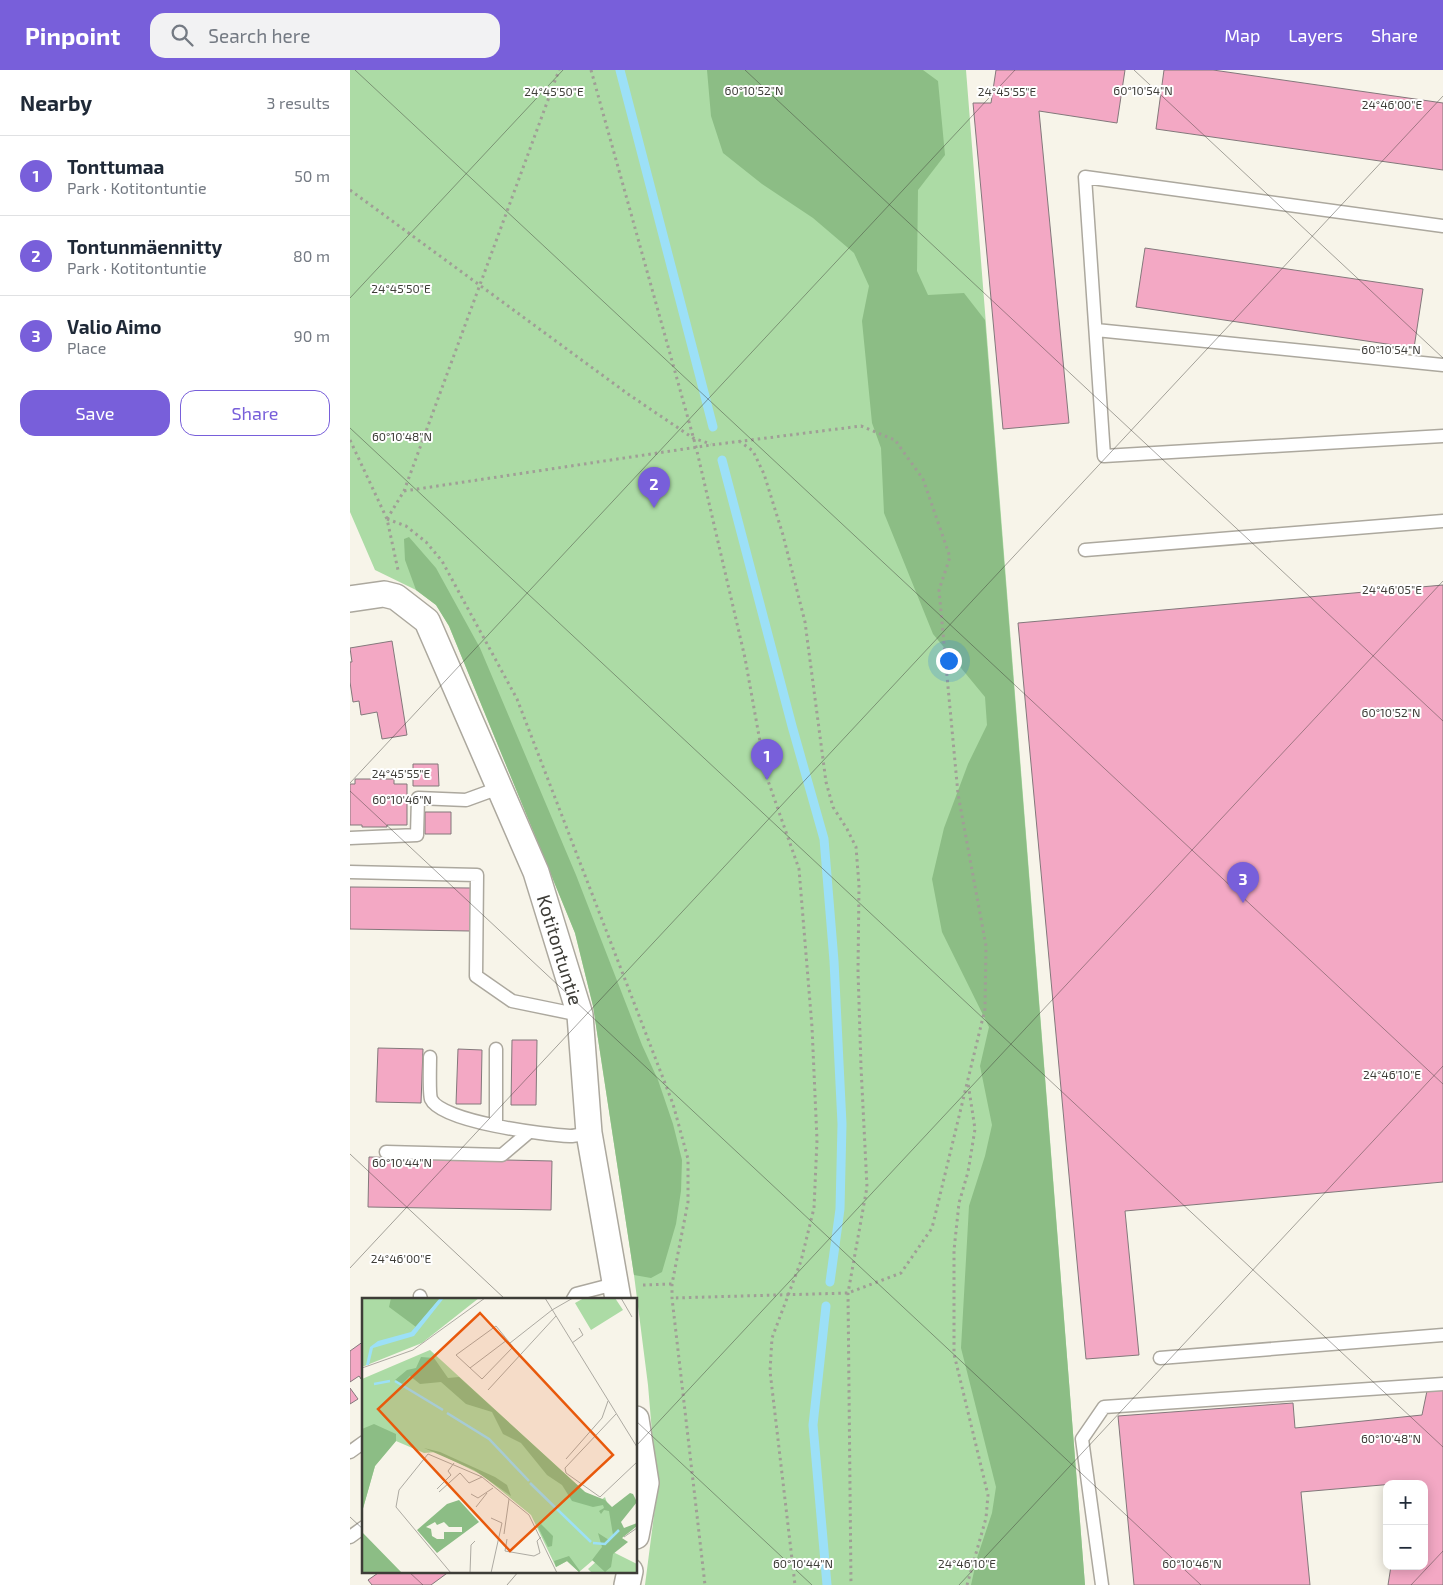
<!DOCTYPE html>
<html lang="en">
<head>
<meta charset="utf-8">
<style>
	:root { --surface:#fff; --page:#f2f2f3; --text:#1f2937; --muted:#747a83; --line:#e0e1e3; --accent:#785fda }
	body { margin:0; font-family:"Exo 2",sans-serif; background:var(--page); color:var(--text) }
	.controls { position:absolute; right:15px; bottom:15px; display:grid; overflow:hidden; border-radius:10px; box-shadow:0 2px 12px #0003 }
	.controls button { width:45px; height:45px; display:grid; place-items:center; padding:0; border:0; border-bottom:1px solid var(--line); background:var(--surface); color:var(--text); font:25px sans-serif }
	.you { position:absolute; left:598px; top:590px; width:18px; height:18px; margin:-12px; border:4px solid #fff; border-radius:50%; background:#1a73e8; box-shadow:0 0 0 8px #1a73e833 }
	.badge { display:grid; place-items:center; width:32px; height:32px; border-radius:50%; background:var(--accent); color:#fff; font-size:16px; font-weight:700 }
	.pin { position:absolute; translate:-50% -41px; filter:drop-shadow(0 1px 2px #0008) }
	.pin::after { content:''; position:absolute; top:26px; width:18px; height:15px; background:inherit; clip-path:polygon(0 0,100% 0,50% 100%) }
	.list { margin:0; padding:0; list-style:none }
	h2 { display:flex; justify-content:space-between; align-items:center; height:65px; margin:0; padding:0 20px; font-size:21px }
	h2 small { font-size:16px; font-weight:400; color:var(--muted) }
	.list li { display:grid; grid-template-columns:32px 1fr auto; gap:15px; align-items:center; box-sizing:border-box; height:80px; padding:0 20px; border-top:1px solid var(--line) }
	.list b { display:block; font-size:19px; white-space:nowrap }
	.list p { margin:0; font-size:16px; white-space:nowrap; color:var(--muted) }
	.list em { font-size:16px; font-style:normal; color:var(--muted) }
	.actions { display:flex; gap:10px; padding:15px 20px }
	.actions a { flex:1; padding:11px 0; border:1px solid var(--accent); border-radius:15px; text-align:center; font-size:18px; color:var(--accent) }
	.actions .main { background:var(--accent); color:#fff }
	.icon { flex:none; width:28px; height:28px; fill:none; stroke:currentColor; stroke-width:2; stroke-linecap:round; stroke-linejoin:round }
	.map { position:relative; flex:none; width:1093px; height:1515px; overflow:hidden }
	header { display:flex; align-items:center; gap:30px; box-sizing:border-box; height:70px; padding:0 25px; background:var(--accent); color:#fff }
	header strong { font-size:24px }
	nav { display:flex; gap:28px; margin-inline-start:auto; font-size:18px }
	.search { width:350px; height:45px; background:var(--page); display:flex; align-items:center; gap:12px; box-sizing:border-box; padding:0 18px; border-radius:15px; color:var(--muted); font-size:19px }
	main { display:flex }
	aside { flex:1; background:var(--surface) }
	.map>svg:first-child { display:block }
</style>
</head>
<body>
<header>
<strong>Pinpoint</strong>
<div class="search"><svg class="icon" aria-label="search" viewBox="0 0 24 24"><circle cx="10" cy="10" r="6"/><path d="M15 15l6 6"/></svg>Search here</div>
<nav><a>Map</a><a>Layers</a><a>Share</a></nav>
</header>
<main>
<aside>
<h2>Nearby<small>3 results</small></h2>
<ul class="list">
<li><span class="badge">1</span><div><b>Tonttumaa</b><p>Park · Kotitontuntie</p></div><em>50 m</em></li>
<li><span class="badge">2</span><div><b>Tontunmäennitty</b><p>Park · Kotitontuntie</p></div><em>80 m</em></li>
<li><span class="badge">3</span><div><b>Valio Aimo</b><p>Place</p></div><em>90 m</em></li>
</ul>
<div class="actions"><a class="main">Save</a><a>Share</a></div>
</aside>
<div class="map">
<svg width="1093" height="1515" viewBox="0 0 1093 1515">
	<rect width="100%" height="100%" fill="#f7f4e9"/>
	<!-- green -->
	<path fill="#acdba5" d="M0,0H616L735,1515H295L307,1422L298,1315L284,1205L243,936L225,863L99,556L86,535L66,520L25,500L0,442Z"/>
	<!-- forest -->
	<path fill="#8cbd85" d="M357,0H573L588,11L595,85L568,120L567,201L578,225L614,223L635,250L735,1515H621L627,1488L642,1443L646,1417L611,1278L619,1136L635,1086L642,1055L630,996L639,957L592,862L582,809L594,758L618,694L637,655L635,627L583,564L534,443L531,378L522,353L512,251L519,216L504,183L463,148L412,114L373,83L361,46Z
		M59,467L86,498L130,578L226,805L292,975L308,1010L323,1054L332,1090L331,1121L326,1154L312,1202L301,1208L284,1205L243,936L225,863L99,556L86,535L66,520L55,490L54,469Z"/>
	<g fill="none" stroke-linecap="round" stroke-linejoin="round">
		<!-- stream -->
		<path stroke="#9ce0f7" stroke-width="9" d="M270,0L363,357
			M372,390L442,656L474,769L484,891L492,1054L490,1139L480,1212
			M476,1236L463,1355L477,1515"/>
	</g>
	<!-- building -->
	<path fill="#f3a8c4" stroke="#83787b" d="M646,0H775L767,53L689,41L719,353L653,359L623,33H641Z
		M814,0H863L1093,33V100L806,59Z
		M795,178L1073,219L1064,278L786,237Z
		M1093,515V1112L775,1141L789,1285L736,1289L668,553Z
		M42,571L57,665L32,669L27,642L11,645L9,631L3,632L0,612V592H2L0,578Z
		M63,694H88L89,716H63Z
		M5,709H44V714H57V755H37V757H12V755H0V714H5Z
		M75,742H101V764H75Z
		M0,817L121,818L120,861L0,859Z
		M162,970H187L186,1035H161Z
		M28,978L73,979L71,1033L26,1032Z
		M108,979L132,980L131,1034H106Z
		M19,1087L202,1091L201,1140L18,1137Z
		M14,1271V1313L9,1306L0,1312V1281Z
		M1078,1316L1093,1319V1515H1038L1041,1496H1074V1414L1055,1413L951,1422L960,1515H784L768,1346L943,1333L945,1358L1072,1345Z
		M0,1318L8,1329L0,1334Z
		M31,1501H100L81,1515H22L18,1510Z"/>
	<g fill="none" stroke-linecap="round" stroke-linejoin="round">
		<!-- lane casing -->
		<g stroke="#aca89e" stroke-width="15">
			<path id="lane" d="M1093,156L735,107L754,386L1093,366
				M746,260L1093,295
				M735,480L1093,451
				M0,768L67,765L68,728L116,730L149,718
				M0,802L127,805L126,906L162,931L230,945
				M80,987C80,996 79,1023 81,1029C91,1052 196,1065 220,1066C226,1066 233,1064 239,1063
				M146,1055V979
				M36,1082L152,1085L178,1063
				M70,1226L71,1229
				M223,1229L226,1224L253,1217L267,1216
				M810,1288L1093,1265
				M0,1382L14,1372
				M0,1467L14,1457
				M752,1515L732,1369L754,1337L1093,1314"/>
		</g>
		<!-- street casing -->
		<g stroke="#aca89e" stroke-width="28">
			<g id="street">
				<path id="s1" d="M0,529L34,524L46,527L77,551L186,802L230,945L239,1063L268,1229"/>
				<path d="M286,1349L296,1413L286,1466"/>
				<path d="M277,1515L280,1501"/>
			</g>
		</g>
		<!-- path -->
		<path stroke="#a09e96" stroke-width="3" stroke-dasharray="2.5 4" stroke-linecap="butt" d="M241,0L346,377L395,588L416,705L449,799L462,957L467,1070L464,1138L451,1191L422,1268L420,1301L445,1515
			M0,120L278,324L343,368L361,374
			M0,370L37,449L48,500
			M389,371L403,381L414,404L433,465L455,552L476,712L483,737L497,759L506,777L509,815L508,901L511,997L517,1117L498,1223L501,1515
			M54,421L361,375L511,356L545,370L573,409L600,487L589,520L608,724L636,876L635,939L582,1158L551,1203L498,1223L322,1228
			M37,449L56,456L76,472L92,491L167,629L323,1034L338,1089V1132L322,1214V1228L355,1515
			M37,449L54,421L209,0
			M293,1215L322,1214
			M617,1515L636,1448L638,1425L604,1284V1180L609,1133L618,1102L625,1059L618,1013"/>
		<!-- lane -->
		<use href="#lane" stroke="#fff" stroke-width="12"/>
		<!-- street -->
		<use href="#street" stroke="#fff" stroke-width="25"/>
	</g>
	<!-- ticks -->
	<path fill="none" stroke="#3d3c37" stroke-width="1" stroke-opacity="0.45" d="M5,0L1093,1014M395,0L1093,651M784,0L1093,288M0,228L213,0M0,358L1093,1377M0,713L665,0M0,721L851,1515M0,1084L155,1229M0,1198L1093,26M286,1351L462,1515M286,1376L1093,511M0,1447L14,1460M58,1501L73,1515M157,1515L169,1501M609,1515L1093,996M1061,1515L1093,1481"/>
	<g text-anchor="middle" stroke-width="4" stroke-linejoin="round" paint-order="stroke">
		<!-- street labels -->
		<g font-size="19" fill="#3d3c37" stroke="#fff">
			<text dy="7" stroke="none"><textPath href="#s1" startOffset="441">Kotitontuntie</textPath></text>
		</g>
	</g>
	<!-- overview -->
	<g transform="translate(12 1228)">
		<rect width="275" height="275" fill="#f7f4e9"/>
		<path d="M0,0H117L60,45L0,69ZM222,0H253L261,12L229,32L213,5ZM68,52L235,205L243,199L257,240L217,274L205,263L194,269L169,217L120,177L74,154L62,155L34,143L13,168L0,214V81ZM247,252L275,266V275H230L226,271Z" fill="#acdba5"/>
		<path d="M29,0H78L54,29L27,9ZM59,59L72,60L86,80L97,79L223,194L243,202L250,209L268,195L271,196L275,204L259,224L262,230L275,225V228L260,240L266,244L251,256L249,269L243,274L230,262L240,249L236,235L247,242L251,237L247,213L242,212L239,216L237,213L242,210L241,207L231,209L210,203L200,187L185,177L159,145L141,136L130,114L104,106L79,84L58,86L48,78L39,87L33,82L45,72L54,70ZM12,126L34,136V143L13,168L0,214V131ZM62,150L78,154L133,179L145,187L149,198L112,172ZM97,202L117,224L75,255L55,232L85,206ZM73,224L75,227L82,224L87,229H100V234H82V241H75L70,238L69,231L64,229ZM179,226L191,238L190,248L186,249L176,229ZM0,233V234L40,275H0ZM207,258L218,273L217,274L205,263L194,269L192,263Z" fill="#8cbd85" fill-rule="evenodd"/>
		<path d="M78,0H82L52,38L11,50L7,67H4L8,49L16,43L49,34Z" fill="#9ce0f7"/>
		<path fill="none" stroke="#9ce0f7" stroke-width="2.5" d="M33,83L81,112M12,86L28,83M85,115L127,141L167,183M168,185L229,244M231,245L243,246L257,232"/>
		<path fill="none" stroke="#adaaa2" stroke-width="1" d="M183,0L275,149M259,0L270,19M134,28L151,49L120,81L94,57ZM148,45L190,12L211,0M210,45L221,37L217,30M0,70L51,52L123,0M108,70L145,42M126,92L194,18M254,116L203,170L204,175L238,199L275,164M204,161L240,120L246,103M75,191L89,177L86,173L92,165M77,194L98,175L107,185L120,179M109,196L116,200L131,190M114,209L125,195M142,236L147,201M262,239L275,230M145,241L143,253L172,258L178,255L175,243L179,239M89,275L34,209L37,192L66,156L120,179L167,217L195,275M108,275L109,247L113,243M129,275L140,225L129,220"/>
		<path fill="#e8590c" fill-opacity="0.15" stroke="#e8590c" stroke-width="2.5" d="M118,15L251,157L148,253L16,111Z"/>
		<rect width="275" height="275" fill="none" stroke="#3d3c37" stroke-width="2.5"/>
	</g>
	<g font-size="12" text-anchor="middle" fill="#3d3c37" stroke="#fff" stroke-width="4" stroke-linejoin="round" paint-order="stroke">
		<text x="404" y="25">60°10'52"N</text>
		<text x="793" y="25">60°10'54"N</text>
		<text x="657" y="26">24°45'55"E</text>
		<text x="204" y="26">24°45'50"E</text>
		<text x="1042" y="39">24°46'00"E</text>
		<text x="51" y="223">24°45'50"E</text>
		<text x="1041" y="284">60°10'54"N</text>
		<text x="52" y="371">60°10'48"N</text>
		<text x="1042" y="524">24°46'05"E</text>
		<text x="1041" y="647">60°10'52"N</text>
		<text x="51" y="708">24°45'55"E</text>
		<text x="52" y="734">60°10'46"N</text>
		<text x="1042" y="1009">24°46'10"E</text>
		<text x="52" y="1097">60°10'44"N</text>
		<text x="51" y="1193">24°46'00"E</text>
		<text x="1041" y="1373">60°10'48"N</text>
		<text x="617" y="1498">24°46'10"E</text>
		<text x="453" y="1498">60°10'44"N</text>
		<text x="842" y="1498">60°10'46"N</text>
	</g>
</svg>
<div class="controls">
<button>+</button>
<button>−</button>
</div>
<div class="you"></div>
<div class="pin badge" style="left:417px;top:710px">1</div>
<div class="pin badge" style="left:304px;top:438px">2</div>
<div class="pin badge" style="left:893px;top:833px">3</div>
</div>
</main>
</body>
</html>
